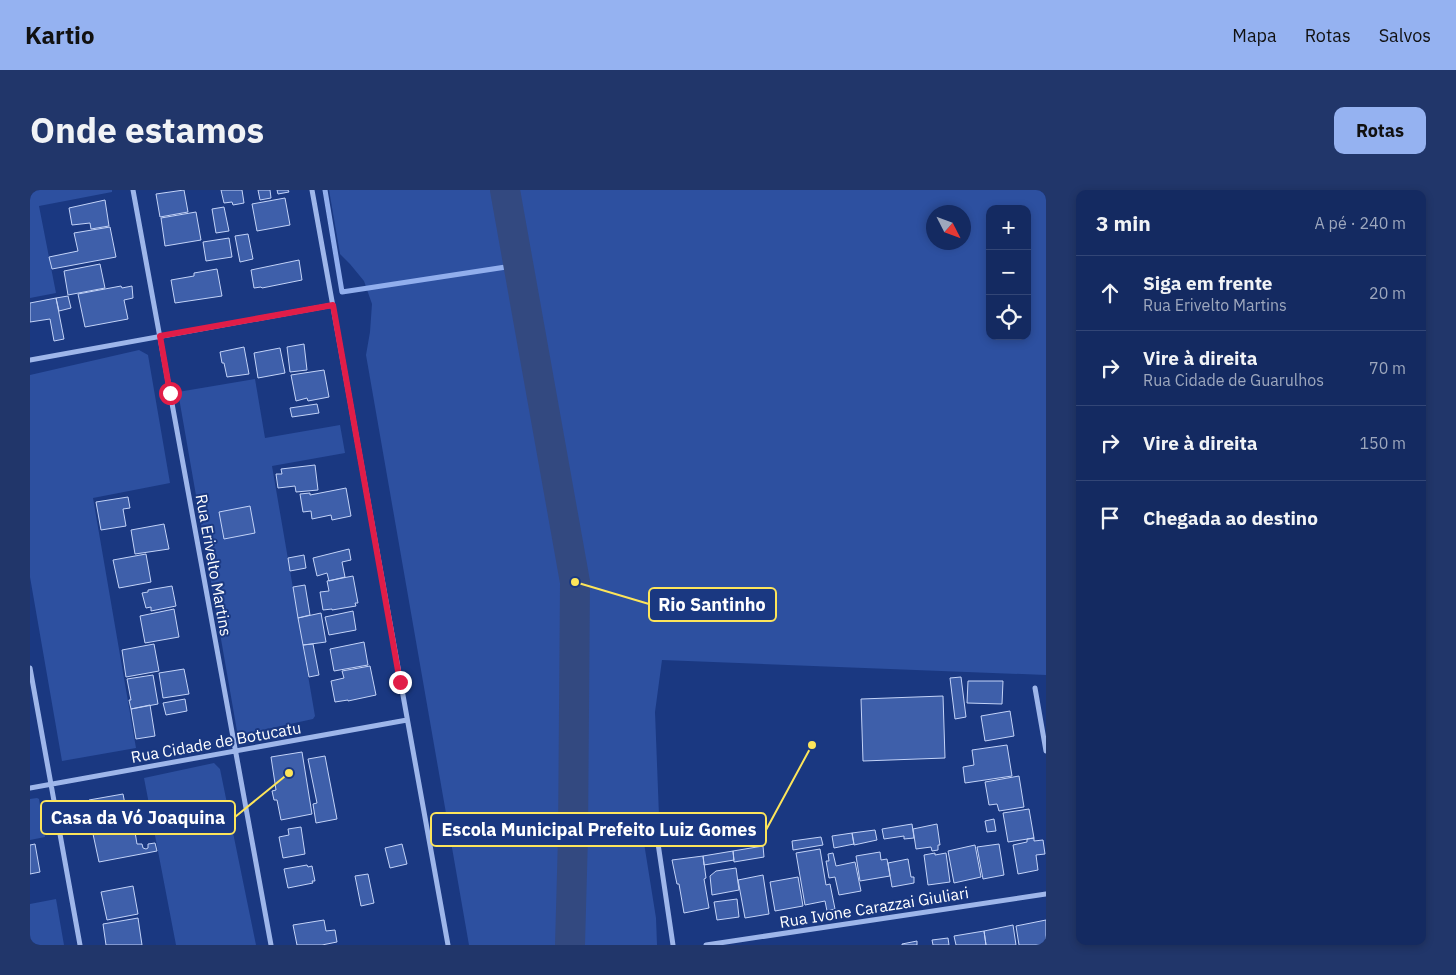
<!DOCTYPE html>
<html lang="pt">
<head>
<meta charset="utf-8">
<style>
	:root { --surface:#142a61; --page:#21366a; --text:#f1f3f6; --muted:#9da7bd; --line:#334676; --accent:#95b2f1 }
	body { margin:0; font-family:"IBM Plex Sans",sans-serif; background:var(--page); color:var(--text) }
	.controls { position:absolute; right:15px; top:15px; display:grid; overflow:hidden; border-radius:10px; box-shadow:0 2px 8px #0003 }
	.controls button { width:45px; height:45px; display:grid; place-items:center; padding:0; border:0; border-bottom:1px solid var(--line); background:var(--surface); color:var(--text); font:25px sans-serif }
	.compass { position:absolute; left:896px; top:15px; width:45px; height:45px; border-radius:50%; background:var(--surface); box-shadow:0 2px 8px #0003; rotate:132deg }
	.stop { position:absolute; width:15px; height:15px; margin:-11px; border:4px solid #e11d48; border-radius:50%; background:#fff }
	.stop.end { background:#e11d48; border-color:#fff; box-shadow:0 1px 5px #0008 }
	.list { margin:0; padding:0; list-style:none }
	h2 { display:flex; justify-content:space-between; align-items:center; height:65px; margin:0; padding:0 20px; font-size:21px }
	h2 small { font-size:16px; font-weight:400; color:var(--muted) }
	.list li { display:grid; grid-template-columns:32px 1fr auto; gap:15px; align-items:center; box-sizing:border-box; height:75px; padding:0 20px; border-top:1px solid var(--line) }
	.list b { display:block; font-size:19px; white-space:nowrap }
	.list p { margin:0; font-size:16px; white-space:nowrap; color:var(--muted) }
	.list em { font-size:16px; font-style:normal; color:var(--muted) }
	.icon { flex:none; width:28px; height:28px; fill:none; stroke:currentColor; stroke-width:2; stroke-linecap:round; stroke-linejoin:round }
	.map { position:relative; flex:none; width:1016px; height:755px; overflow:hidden; border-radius:10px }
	header { display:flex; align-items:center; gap:30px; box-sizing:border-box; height:70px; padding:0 25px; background:var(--accent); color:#111 }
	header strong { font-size:24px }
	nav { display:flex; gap:28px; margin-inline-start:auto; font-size:18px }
	.intro { display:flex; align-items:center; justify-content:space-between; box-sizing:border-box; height:120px; padding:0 30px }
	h1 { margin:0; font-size:35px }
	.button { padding:12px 22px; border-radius:10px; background:var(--accent); color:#111; font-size:18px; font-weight:700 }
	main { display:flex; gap:30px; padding:0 30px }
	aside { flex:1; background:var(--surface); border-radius:10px; box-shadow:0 2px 8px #0003 }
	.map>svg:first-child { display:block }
</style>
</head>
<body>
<header>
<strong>Kartio</strong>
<nav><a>Mapa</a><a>Rotas</a><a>Salvos</a></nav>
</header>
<div class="intro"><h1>Onde estamos</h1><a class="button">Rotas</a></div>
<main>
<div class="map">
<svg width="1016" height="755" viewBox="0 0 1016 755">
	<rect width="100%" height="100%" fill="#1a3881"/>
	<!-- green -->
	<path fill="#2d50a0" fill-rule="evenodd" d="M0,0H82V2L9,16L26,103L0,108Z
		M299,0H1016V485L632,470L625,522L629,626L610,628L626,728L627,755H439L336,165L340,142L342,114L334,91L320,74L310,64ZM960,19H997V146H960ZM904,22H934V52H904Z
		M109,160L118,165L140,293L63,308L106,558L32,571L0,387V185Z
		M225,189L235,248L310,235L315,263L242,276L285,526L283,529L213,544L207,541L148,202Z
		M184,573L190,579L191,584L226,755H146L114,588Z
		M7,608L9,609L15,647L0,650V609Z
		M26,709L34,755H0V714Z"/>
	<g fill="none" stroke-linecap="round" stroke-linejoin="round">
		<!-- stream -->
		<path stroke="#91aeed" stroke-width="5" d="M295,0L312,102L489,75"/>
		<!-- river -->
		<path stroke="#334980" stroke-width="30" d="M475,0L545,392L543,647L540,755"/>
	</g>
	<!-- building -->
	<path fill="#3e5faa" stroke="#c3d3f8" d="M154,0L158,22L130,27L126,4Z
		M191,0H212L214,13L203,15L202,12L194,13Z
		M228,0H240L241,8L230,10Z
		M247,0H258L259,2L248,4Z
		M255,8L260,35L227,41L222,14Z
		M75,10L79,36L61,39L60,33L42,35L39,18Z
		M194,17L199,41L186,43L182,19Z
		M166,22L171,50L135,56L131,28Z
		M80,37L86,67L22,79L19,67L48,61L44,43Z
		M218,44L223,69L210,72L205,46Z
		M199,48L202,67L176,71L173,52Z
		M269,70L272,90L232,98L231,97L224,98L221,80Z
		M70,74L75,98L38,105L34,81Z
		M187,79L192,106L145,113L141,90L164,86V83Z
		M91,96L92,98L102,96L103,108L94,110L98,129L55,137L48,104Z
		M38,106L41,118L29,121L26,108Z
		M26,108L34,149L24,151L20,129L0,132V113Z
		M274,154L277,180L260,182L257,157Z
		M214,157L219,184L197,187L194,173H192L190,162Z
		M250,158L255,183L228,188L224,163Z
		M294,180L299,207L278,211L277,208L266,211L261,185Z
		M287,214L289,223L262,227L260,218Z
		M285,275L288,300L266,302L265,296L248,298L246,284H252L251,279Z
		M316,298L321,326L302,330L301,325L282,329L281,321L273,322L270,304L280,303V305Z
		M98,307L100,318L93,319L96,336L71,340L66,312Z
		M220,316L225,343L194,349L189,322Z
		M134,334L139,359L105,364L101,340Z
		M319,359L321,370L312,372L315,387L299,391L297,383L287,386L283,368Z
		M116,364L121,392L89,398L83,370Z
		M274,365L276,378L260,381L258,368Z
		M323,386L328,413H325L326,416L302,420V419L293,420L290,402L299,401L297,391Z
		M275,395L280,425L268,428L263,397Z
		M142,396L146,416L121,421V417L116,418L112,403L118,402V400Z
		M144,419L149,447L115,453L110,426Z
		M323,421L326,440L299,445L295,427Z
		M291,423L296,452L273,455L268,428Z
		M334,452L338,475L304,481L300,459Z
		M124,454L129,481L96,487L92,460Z
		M283,454L289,485L279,487L273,455Z
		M340,476L346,505L318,511V510L305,512L301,491L314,488L312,481Z
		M154,479L159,504L133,508L129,483Z
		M123,485L128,514L101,519L99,510H101L97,489Z
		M931,487L936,527L925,529L920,488Z
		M938,491H973L972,514L937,513Z
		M913,506L915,568L833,571L831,509Z
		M155,509L157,521L136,525L133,513Z
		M120,515L125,546L106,549L101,519Z
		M980,521L984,546L955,551L951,526Z
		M977,555L982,586L935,593L933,577L944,575L942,560Z
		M272,562L282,624L251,630L247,610H244L242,601L246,600L241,567Z
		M295,566L307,629L286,633L283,614L287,613L278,569Z
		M989,586L994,617L969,621L967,614L959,615L955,592Z
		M93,604L99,635L65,642L59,610Z
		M999,619L1004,648L978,652L973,623Z
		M964,629L966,641L957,642L955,631Z
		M882,634L884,648L874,649V646L854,649L852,639Z
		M907,634L910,655H908V660L902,661L901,657L886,659L883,639Z
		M104,636L107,654H112L113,658L116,659L118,658V654L125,653L127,661L69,672L63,644Z
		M271,637L275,664L253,668L249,647L259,645L258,639Z
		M845,640L847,650L824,655L822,643Z
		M822,643L824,654L804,658L802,646Z
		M791,647L793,655L763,660L762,651Z
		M1004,648V651L1013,650L1015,664L1006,665L1008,680L988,684L983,655L997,652V649Z
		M5,654L10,682L0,684V655Z
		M372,654L377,674L360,678L355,658Z
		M969,654L974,685L953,689L947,657Z
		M945,655L951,687L924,693L918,661Z
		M733,656L734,667L704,672L703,661Z
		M790,659L796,695L800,694L805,719L797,721L795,711L775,715L766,663Z
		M703,661L704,670L674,675L673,666Z
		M850,662L851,670L857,669L860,686L830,691L826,666Z
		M803,663L806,676L825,672L831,701L809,705L805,687L799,688L796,671H799L798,664Z
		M905,663V665L916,663L920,692L898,695L894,665Z
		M673,666L676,688L674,689L679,718L654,723L649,694H647L642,670Z
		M878,669L881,687H884V693L862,697L858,673Z
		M277,675L278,677L282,676L285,691H282L283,693L258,698L254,679Z
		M706,678L709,700L682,705L680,686L686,681Z
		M338,684L344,713L331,716L325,686Z
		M733,685L739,724L715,728L708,690Z
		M768,687L773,716L745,721L740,692Z
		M103,696L108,724L77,730L71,702Z
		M707,709L709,727L687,730L684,712Z
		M108,728L112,755H76L73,734Z
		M294,730L296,741L305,740L307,752L292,755H267L263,735Z
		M1016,730V755H989L986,736Z
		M983,735L986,755H956L954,741Z
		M954,741L956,755H926L924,746Z
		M918,748L919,755H903L902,750Z
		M887,751V755H872V754Z"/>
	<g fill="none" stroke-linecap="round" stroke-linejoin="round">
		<!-- street -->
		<path stroke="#9eb6ea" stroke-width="5" d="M103,0L241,755
			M282,0L418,755
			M0,170L303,115
			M0,478L50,755
			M1005,498L1016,561
			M0,598L377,530
			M625,633L643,755
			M676,755L1016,704"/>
	</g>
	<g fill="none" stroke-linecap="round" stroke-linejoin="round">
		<!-- route -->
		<path stroke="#e11d48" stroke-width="6" d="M140,203L130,146L303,115L370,492"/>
	</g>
	<g text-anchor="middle" stroke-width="4" stroke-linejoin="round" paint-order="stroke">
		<!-- street labels -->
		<g font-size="16" fill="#fff" stroke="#1a3881">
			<text transform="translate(184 375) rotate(80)" y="6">Rua Erivelto Martins</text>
			<text transform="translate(186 552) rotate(-10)" y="6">Rua Cidade de Botucatu</text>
			<text transform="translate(844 717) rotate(-9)" y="6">Rua Ivone Carazzai Giuliari</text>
		</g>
	</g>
	<!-- callouts -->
	<path fill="none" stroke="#fde55a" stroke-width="2" d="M545 392L619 414M259 583L205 627M782 555L736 640"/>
	<g fill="#fde55a" stroke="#1a3881" stroke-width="2">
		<circle cx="545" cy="392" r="5"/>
		<circle cx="259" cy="583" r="5"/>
		<circle cx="782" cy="555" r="5"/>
	</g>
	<g fill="#1a3881" stroke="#fde55a" stroke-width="2">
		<rect x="619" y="398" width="127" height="33" rx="5"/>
		<rect x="11" y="611" width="194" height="33" rx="5"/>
		<rect x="401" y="623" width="335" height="33" rx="5"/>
	</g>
	<g font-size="18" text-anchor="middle" font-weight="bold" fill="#fff">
		<text x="682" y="421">Rio Santinho</text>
		<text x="108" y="634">Casa da Vó Joaquina</text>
		<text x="569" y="646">Escola Municipal Prefeito Luiz Gomes</text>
	</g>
</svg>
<div class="controls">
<button>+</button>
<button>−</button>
<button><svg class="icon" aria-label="locate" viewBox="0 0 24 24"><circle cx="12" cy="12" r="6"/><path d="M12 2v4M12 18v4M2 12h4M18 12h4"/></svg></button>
</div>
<svg class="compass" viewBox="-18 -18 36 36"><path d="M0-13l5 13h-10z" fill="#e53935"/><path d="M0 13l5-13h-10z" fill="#9da7bd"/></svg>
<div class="stop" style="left:140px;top:203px"></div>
<div class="stop end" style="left:370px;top:492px"></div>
</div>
<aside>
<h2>3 min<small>A pé · 240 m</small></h2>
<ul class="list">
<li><svg class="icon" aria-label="ahead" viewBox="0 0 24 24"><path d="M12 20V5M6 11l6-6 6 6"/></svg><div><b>Siga em frente</b><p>Rua Erivelto Martins</p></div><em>20 m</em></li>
<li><svg class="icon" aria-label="right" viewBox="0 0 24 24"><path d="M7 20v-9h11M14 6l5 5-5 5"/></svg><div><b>Vire à direita</b><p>Rua Cidade de Guarulhos</p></div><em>70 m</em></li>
<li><svg class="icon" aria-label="right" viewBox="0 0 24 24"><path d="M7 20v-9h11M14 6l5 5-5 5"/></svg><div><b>Vire à direita</b></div><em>150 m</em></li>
<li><svg class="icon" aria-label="arrive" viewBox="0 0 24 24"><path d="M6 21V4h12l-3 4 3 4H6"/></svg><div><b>Chegada ao destino</b></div></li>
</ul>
</aside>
</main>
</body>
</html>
